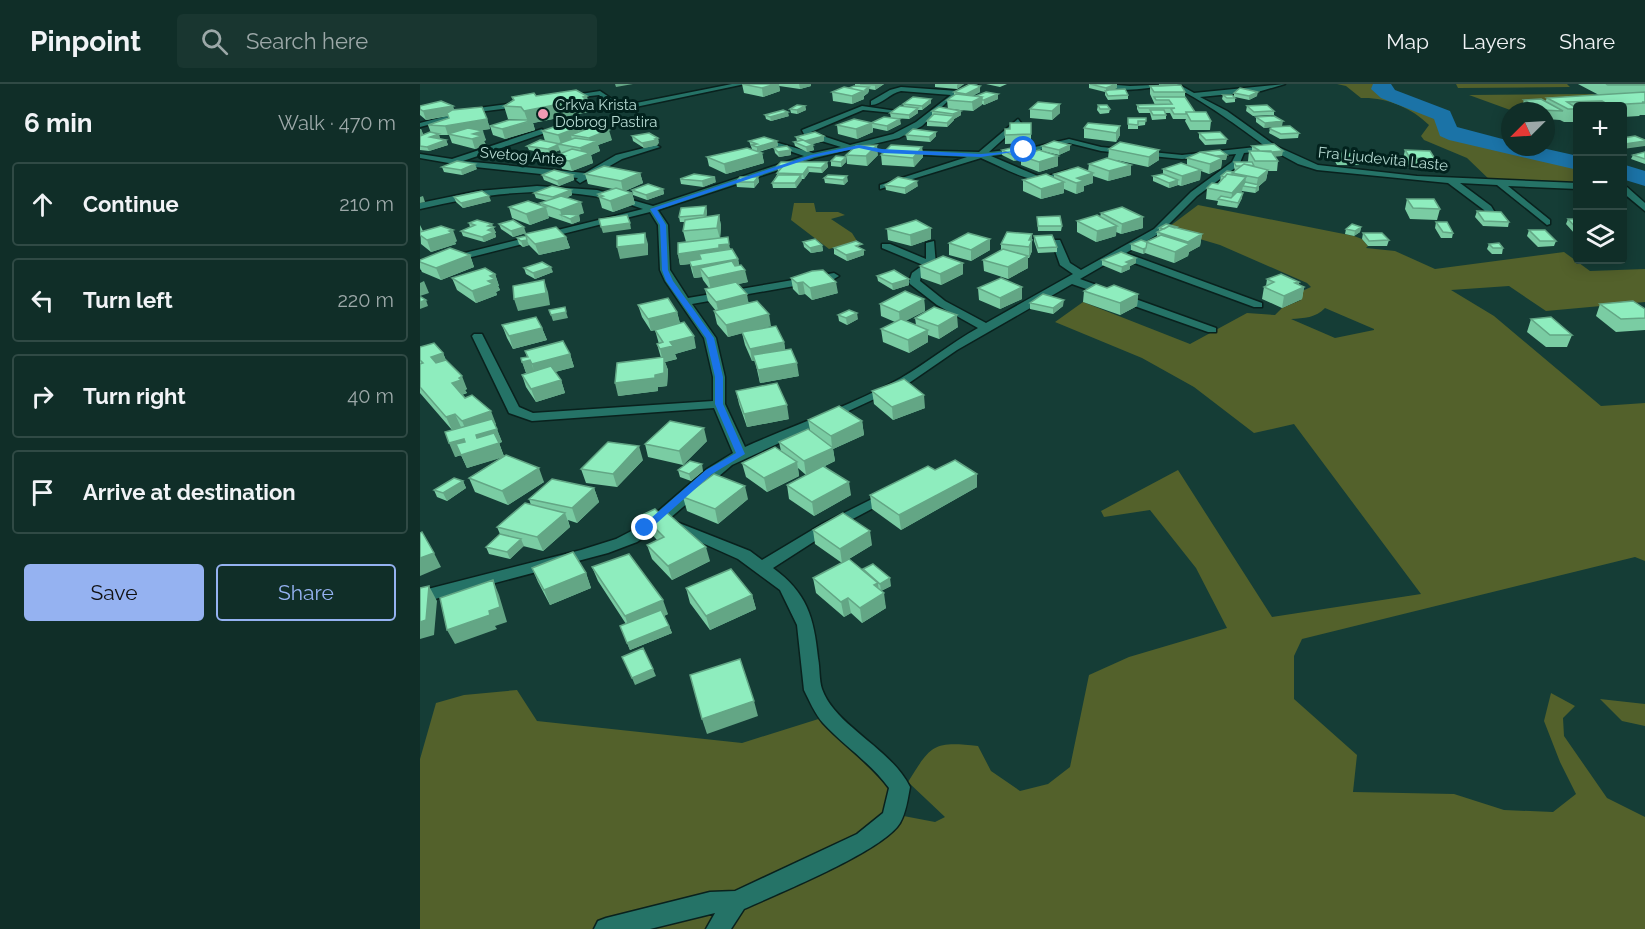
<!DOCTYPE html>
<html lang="en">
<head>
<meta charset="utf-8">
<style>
	:root { --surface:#102e28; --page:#193630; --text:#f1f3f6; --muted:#9ca8a8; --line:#304a45; --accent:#95b2f1 }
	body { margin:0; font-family:Raleway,sans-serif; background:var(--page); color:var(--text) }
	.controls { position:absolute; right:18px; top:18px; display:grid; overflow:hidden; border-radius:6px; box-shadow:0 3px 15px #0003 }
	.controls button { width:54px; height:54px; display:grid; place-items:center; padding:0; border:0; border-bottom:2px solid var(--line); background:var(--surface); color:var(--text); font:30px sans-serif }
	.compass { position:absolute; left:1081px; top:18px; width:54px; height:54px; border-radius:50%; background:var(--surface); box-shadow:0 3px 15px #0003; rotate:246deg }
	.stop { position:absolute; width:18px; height:18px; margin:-14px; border:4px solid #1a73e8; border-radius:50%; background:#fff }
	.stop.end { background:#1a73e8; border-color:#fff; box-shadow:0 2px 6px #0008 }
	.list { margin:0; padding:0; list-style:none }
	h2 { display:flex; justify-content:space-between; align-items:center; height:78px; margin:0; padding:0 24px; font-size:26px }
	h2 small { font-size:20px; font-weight:400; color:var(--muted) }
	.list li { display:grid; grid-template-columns:39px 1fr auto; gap:18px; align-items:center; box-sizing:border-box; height:84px; margin:0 12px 12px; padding:0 12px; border:2px solid var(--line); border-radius:6px }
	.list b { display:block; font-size:22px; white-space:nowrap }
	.list em { font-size:20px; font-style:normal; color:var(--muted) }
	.actions { display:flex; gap:12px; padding:18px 24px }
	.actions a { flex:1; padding:14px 0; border:2px solid var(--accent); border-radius:6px; text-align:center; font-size:21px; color:var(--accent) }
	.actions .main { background:var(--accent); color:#111 }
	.icon { flex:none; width:33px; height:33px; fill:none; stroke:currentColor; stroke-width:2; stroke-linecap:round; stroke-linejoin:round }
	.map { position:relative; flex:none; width:1225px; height:845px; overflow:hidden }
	header { display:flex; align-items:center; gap:36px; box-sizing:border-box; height:84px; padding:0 30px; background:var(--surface); border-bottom:2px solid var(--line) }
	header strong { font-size:28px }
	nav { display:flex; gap:33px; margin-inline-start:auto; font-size:21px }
	.search { width:420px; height:54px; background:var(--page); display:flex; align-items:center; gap:15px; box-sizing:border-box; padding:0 21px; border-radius:6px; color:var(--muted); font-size:22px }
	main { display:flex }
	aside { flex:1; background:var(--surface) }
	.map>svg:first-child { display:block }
</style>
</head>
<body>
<header>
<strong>Pinpoint</strong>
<div class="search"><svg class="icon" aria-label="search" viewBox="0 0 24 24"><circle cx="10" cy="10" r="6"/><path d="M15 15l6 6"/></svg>Search here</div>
<nav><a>Map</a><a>Layers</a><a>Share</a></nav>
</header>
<main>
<aside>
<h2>6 min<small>Walk · 470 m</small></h2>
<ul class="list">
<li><svg class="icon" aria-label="ahead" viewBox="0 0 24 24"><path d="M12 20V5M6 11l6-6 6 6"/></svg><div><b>Continue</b></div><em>210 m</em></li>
<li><svg class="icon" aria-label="left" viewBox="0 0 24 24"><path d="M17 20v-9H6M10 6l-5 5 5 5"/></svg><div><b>Turn left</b></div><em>220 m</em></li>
<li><svg class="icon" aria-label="right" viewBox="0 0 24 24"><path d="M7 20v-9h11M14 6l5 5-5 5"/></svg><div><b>Turn right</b></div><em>40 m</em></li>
<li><svg class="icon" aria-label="arrive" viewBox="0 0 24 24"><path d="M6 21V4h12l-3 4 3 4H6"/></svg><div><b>Arrive at destination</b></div></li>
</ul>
<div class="actions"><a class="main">Save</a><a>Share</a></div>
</aside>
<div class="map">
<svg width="1225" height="845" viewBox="0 0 1225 845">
	<rect width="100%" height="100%" fill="#153d36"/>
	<!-- green -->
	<path fill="#53612b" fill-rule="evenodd" d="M917,0H954L955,6L962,11L1000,24L1013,31L1020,39V45L1037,54L1157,84V102L1073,99L1047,74L1004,56L1001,52L1009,41C991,23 965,13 941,14L926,2Z
		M1036,0H1147L1150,3L1038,4Z
		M1173,10L1191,20L1095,24L1096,26L1093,27L1049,11Z
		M374,119H394L396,128H418L425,131L411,135L432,149L437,157L409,165L371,136Z
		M778,121L934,152L942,155L948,162L946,164L975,167L1015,185L1144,168L1170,187L1225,185V218L1126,227L1089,202L1031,206L1074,232L1181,322L1225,319V477L1215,473L882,555L874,572V615L937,671L933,708L1034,710L1084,726L1133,728L1156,710L1140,678L1124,637L1131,609L1155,622L1143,634L1144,652L1187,714L1225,733V845H0V675L16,619L44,611L97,606L117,637L322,659L408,632L480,703L473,730L515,738L525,733L488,698C511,661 513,657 558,662L571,687L600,707L628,700L650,683L669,591L709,573L807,544L776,484L730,426L684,433L681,427L758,386L852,533L1001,510L874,340L834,349L774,303L722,274L635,238L663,218L770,260L827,229L855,231L862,224L881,216L873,211L891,203L887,199L800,161L746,145ZM905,224L954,245V246L915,254L871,235C884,234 896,234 905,224Z
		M1180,615L1225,620V642L1202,637Z"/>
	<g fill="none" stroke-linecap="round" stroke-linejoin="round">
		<!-- river -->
		<path fill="#1b73a7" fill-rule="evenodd" d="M953,0H971L975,6L1030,27L1037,43L1090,57V63H1118L1158,72V86L1029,56L1020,52L1014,35L961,14L951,5Z
			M1202,80L1225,87V102L1202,95Z"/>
		<!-- minor casing -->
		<g stroke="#09211d" stroke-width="3">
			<path id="minor" d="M312,0H325L206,25L193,23L179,11L144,15L141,13L180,7L198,19L206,21Z
				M550,0H558L528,17L502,42L479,54L395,74L238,126L248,141L250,186L268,214L414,189L419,192L414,195L272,220L296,254L305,293V320L325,363C376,340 431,322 481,294C507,279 531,259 558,244L517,221L490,200L489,198L492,189L503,181L462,164V160H470L506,175V159L514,157L516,181L501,192L500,197L525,217L566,239L653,190L640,181L632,158L634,156H640L650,179L661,186L734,145L771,108L812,78L816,70L762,75L681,67L649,59L615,67L571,72L618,92H628L648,86L652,89C623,109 589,86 561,74L460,105V101L547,73L484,70H481V66L559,68L598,35L601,39L569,68L615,63L649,55L681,63L762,71L845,62C829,50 768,5 751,3C729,1 704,12 683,0L710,2L758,0L774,9L865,0L841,7L780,13L807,27L856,62L898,81L997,92L1158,99V105L1088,102L1130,136V140L1127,141L1077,101L1040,99L1071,122L1079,135L1074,138L1071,137L1064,126L1028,99L897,86L878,80L852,66L824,69L819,81L777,112L740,149L706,169L842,219V223H834L698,173L660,195L796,244V248H788L652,200L537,266L489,299L312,381L249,435L330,467L342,476L402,440L464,409L469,408L476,412L412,446L353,484C387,509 394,533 398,574C400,584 399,596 402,605C415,642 471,664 490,703C488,714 486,729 480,739C463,767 359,809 324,825L311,845H286L295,829L230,845H174L178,837L186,834L290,808L315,807L437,750L463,729L469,704C450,678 424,662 403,639C395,630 389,616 384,606L377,541L360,506L318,475L242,441L217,458L188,469L0,519V507L161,466L196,455L221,442L287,385L313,369L294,324L112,337L89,329L52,252L54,250H62L99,323L113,329L293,317V293L284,254L245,197L240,186L238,141L230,128L0,186V180L223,125C150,98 74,107 0,125V119L58,107L117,102L177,106L233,122L384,72L355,62V58L393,69L421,63L385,52L382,46L442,22L477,27L473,29L443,26L391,48L430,61L473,50L496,38L531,11L481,7C470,9 462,21 451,21V17L470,6L481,3L538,7Z
				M103,18L106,22L58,28L0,43V39L58,24Z
				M122,45L125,49L43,77L165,89L196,71L236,61L240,63L202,75L160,99L156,96L158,94L46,82L0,74V70L32,75Z
				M1202,103H1207L1225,119V127L1202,108Z"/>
		</g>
		<!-- minor -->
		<use href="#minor" fill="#257367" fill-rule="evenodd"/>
	</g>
	<!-- wall -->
	<path fill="#7acca3" d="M322,0H391V2L380,5L359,2L360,7L343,13L324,9Z
		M435,0H464L455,6L449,5L448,9L444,12V15L432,20L413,17L412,8L429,4L435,2Z
		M515,0H544L537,5L515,3Z
		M566,0H587L580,3Z
		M669,0H697V4L691,6L708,11V15L688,16L685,11V8L669,4Z
		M739,0H756L765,8V13L775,28L791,37L790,46H770L765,37L766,35H753L750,29H745L746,31V35L732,36L730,29H719L717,25V21H735L730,10V2H739Z
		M1158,0H1225V31H1220L1219,32L1203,33V22H1158V31L1155,38H1144L1140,36L1126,35V27H1105L1101,25L1104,16L1125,18L1127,14L1179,11Z
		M560,2V8L552,12L578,10V15L564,21L562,20L553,27L528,25L541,31L534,35V36L527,43L507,42V37L512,31V27L528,25L527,16L534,11V8Z
		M814,9L837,12L829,16L815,13V18L806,19L802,15L803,11L814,12Z
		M116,12L170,25H168V28L113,39L115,46L85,55L73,51L70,42L104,36L88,35L84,22L93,16L92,13Z
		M511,15V19L502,26H498V29L489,35L473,34L481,40L467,47L453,44V48L437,55L418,50L417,41L451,39L471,34L470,29L484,23L483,20Z
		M640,20V29L632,36L610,34V25Z
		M678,21L690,25L689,29L680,30L677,26Z
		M0,22L34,26L67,35L70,45L60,46L66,56L64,57L66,61L55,65L32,59L29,51H19L20,55L26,56L28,61L9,67L0,66V45H1L3,51L11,49L8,41L29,34L28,32L6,36L0,31Z
		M385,22L386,26L377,30L371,29L370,25Z
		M827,22L854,27V31L833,32L826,27Z
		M345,31L369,32L351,37L346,35Z
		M836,33L862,42L844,44L836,38Z
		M708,34H726L725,41L718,42V45H708Z
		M150,42L179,44L192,56L178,61L180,67L171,71L173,79L152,87L142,85L137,71L141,69L140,66L130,70L109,66L107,62L125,57L122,47Z
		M700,42V51L696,58L664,54V44Z
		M585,45L611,50V59L585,60Z
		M850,45L879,49L878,54L860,55L849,49Z
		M779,49L807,55L806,60L785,61L779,54Z
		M486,51L516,52L510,58L487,56Z
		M212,52L239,59L237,60L238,61L224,64L213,57Z
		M404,52V57L392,60L394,66L387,68L375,62L374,58L377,57L376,53Z
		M329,57H357L358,62L339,68L342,69L344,79L306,90L289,82L287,73L332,65Z
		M700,58L739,76L728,83L696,76L711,81V91L688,97L673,92V99L664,102V107L656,110L644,105V109L621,115L603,107V96L634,94V90L668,87L669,80L688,74L689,65Z
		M650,61V66L639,71L622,67V62Z
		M832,62L862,72H855L858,77L857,87H848L846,96L839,102V106L835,109L822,107L820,109L822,114L817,124L797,121L798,117L786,115L787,104L798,100L800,97L801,92L815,87L814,83V78H828V77L829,67H832Z
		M502,63L503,73L494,83L462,81L461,71Z
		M354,64L371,66V71L359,73L355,69Z
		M582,66L638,82L619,88L601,81V75L594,77L582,71Z
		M985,66L1015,75L1013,85L987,84L983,75Z
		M1225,68V80L1211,75L1213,71Z
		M914,69L940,76L939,81H917L913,74Z
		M426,71H458L447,82L427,80Z
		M807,71L806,76H802L801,84L789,90L781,87L780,96L761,102L758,101L749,104L733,97V92L743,90V85L767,81V74Z
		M426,73V78L421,83L411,82V77Z
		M407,78L408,83L402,89L389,88L384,95H381L376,104H353L352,99L359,87H358L357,82Z
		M22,83L57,85L42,91L24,88Z
		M220,89L223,99L205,107L212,109L215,120L193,128L182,124L178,110L193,105L168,100L165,90Z
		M122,91H153L154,96L139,102L124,96Z
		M408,91L428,97L424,101L405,99L404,94Z
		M338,93L339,98L334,104L317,103L316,98Z
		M260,95L296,98L283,103L261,100Z
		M465,101L498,102L485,110L466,106Z
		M243,105L244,110L227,116L213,111L212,106Z
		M151,106L152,111L146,114L164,129L158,131H159L160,137L152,140L128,132L129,134L110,141L92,134L89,123L121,122L120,119L128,117L116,114L114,109Z
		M34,113L71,117L43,124L36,118Z
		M987,115L1020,125L1017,136L990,135L985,125Z
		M286,122L287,128L286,133L299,131L301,142L300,154L311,165L318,175L319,181L328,198L318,200L329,219L351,242L338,245L364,258L365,266L379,292L340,299L335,277H332L325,261L322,249L308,253L297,240L294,227H296L288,217L285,205L289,204L283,196L282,193L274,194L272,188L270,180L260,181L258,170L279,157L266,158L263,147L265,138H260L259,133Z
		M1057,127L1089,138L1088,143L1063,142L1055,133Z
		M681,129L723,144L701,150L696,148V152L676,158L657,148V137L680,133Z
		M617,133L642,142L641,147H618Z
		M1148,135H1158V150H1155L1146,140Z
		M1016,138L1033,149L1032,154H1021L1015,144Z
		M49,139L73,143L76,149H75L76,153L64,158L43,152L41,147L50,143Z
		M79,140L106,149L93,153L81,145Z
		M0,141L3,147L37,157L35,158L36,160L11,168L1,160Z
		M757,143V144L782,150L780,162L769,168L768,172L754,179L725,169L723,170L711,166V160L727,158L737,153V148L739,147V144Z
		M941,143L940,148L934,152L925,150L926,145Z
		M467,145L511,155L491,162L468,156Z
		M1109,146L1136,157L1134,162L1118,163L1107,152Z
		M943,149L969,156L967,162H948L942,155Z
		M105,150L146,153L150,164L119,171L109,161L103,163L99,160L97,154L106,152Z
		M612,150V167L609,174H608V184L588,195L564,187L563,176L581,166V160Z
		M614,152L637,163V168L618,169L614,157Z
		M383,158L402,161L403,167L391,169L384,163Z
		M529,159L570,166L551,177L529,171Z
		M1069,160L1083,164L1082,170H1072L1067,165Z
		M414,164L443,165L444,166V171L427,177L414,170Z
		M50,171L54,183L21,196L2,188L0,184V176Z
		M716,174V179L710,182V185L701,189L682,181V176Z
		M500,182L543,190L521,201L501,194Z
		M104,184L133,188L115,195L106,190Z
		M75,190L79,202H78L80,206L76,208L77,211L56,219L37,206L32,194Z
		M457,192L489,195V201L473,206L458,197Z
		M371,194L418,209L392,216L385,210L379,211L373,205Z
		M847,195L879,198V201L884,203L882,215L862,224L842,215L844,203L846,202Z
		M602,203V215L580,225L559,216L558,204Z
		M687,204L718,210L717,222L700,231L663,218L664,207Z
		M504,215L505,227L485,237L496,241L495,234L538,243L519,255L508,251V258L489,269L463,258L461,245L475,238L461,232L460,220Z
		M610,219L643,222L633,230L610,225Z
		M1180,220L1225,225V246L1196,248L1176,232Z
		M218,221L257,228L260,239L276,264L255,270L257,275L245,278L248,286L247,302L238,303V307L198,312L241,274L237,260H239L235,246L231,247L222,233Z
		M418,231L438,235L427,241L419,237Z
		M1111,235L1152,251L1147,263H1126L1107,248Z
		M82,241L122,244L127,256L93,265L87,254Z
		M0,263L23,269L26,276L47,305L45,306L47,309L42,311L76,340L75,341L82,358L79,359L84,372L124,398L88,421L55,408L49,394L82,373L47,384L41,371L35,373L42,344L32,346L0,309Z
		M105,267L150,270L154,283L135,288L141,296L145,309L116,318L106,303L102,291L106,289L101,274L107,273Z
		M316,307L369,335L327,343L319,320Z
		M452,307L505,324L473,336L454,320Z
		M388,336L442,337L444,351L413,365L415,377L405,382L431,411L394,432L369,415L367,401L386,391L378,384L379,392L347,408L326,393L322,379L361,367L359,358L390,346Z
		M287,357L263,381L228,373L225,360Z
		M223,376L197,403L166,399L161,385Z
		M258,386L283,387L271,397L260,393Z
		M515,386L557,403L481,446L452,425L450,411Z
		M43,397L46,404L27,417L17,413L14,406Z
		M174,404L179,418L157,439L148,436L150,443L123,467L103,462L90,475L69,470L66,463L80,450L77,443L111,421L109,415Z
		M263,413L328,415L298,440L267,427Z
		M222,431L290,477L252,496L232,475L227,461L237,456L227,445Z
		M393,446L452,461L429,475L443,486L471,502L461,507L466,524L442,539L431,529L424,533L396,509L393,494L422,479L395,460Z
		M172,483L248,530L244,532L249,542L252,549L210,566L200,542L206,540L178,497Z
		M112,484L166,489L171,504L130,521L118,498Z
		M266,504L332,511L336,525L290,546L270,519Z"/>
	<!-- shaded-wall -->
	<path fill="#63a685" d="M195,0H213L196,3Z
		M355,0H359L360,7L343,13L342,4Z
		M379,0H391V2L380,5Z
		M457,0H464L455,6V1Z
		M538,0H544L537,5V1Z
		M697,0V4L686,8V4Z
		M560,2V8L547,15L546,10Z
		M449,3V7L448,9L444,12V15L432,20V12Z
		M838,8L837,12L829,16V12Z
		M578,10V15L564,21V16Z
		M167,12L170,25H168V28L113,39L115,46L85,55L82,45L108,38L104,27Z
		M562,13V21L553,27L552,18Z
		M511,15V19L502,26V22Z
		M640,20V29L632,36V27Z
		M33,22L36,30L6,36L3,27Z
		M385,22L386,26L377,30V26Z
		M498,24V29L489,35V31Z
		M541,27V31L534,35V36L527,43V39L533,32V30Z
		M368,28L369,32L351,37L350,33Z
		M67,35L70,45L32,51L28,50L29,51H28L25,42Z
		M480,35L481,40L467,47V42Z
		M863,37L862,42L844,44L845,39Z
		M452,39L453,48L437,55L436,45Z
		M178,40L179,44L162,51L161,46Z
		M700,42V51L696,58V49Z
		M157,44L160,53L151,51L152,56L141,60L138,51Z
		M0,45H1L5,54L0,56Z
		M189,46L192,56L178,61L180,67L171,71L173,79L152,87L149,77L163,72L160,64L170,60L169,54Z
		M63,47L66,56L64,57L66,61L55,65L52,55L53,50Z
		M516,48V52L510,58L509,53Z
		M19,50L20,55L10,53Z
		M404,52V57L386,62L385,57Z
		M238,54L239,59L237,60L238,61L224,64L222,59Z
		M26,56L28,61L9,67L7,63Z
		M357,57L358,62L337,68V63Z
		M1225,57V62L1203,65L1205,60Z
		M138,61L140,66L130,70L128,65Z
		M393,61L394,66L387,68L386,63Z
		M457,61L458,71L447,82L446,72Z
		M650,61V66L639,71V66Z
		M502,63L503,73L494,83L493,74Z
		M371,66V71L359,73L358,68Z
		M739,66V76L728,83L729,73Z
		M863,67L862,72L841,74L842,69Z
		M612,68L601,72V75L594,77V72Z
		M342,69L344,79L306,90L304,80Z
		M807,71L806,76H802L801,84L789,90L790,80L786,73Z
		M638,72V82L619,88V78Z
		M426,73V78L421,83V78Z
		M407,78L408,83L402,89L401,84Z
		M55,80L57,85L42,91L41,86Z
		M711,81V91L688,97L689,87Z
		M388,83L389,88L384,95L383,90Z
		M781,86L780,96L761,102L762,92Z
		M848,86L846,96L839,102V106L835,109L838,94Z
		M220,89L223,99L203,108L201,97Z
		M673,89V99L664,102V107L656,110L657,94Z
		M153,91L154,96L139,102L137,97Z
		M381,91L382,96L376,104L375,99Z
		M427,92L428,97L424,101L423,96Z
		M295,93L296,98L283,103L282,97Z
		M338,93L339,98L334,104V98Z
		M826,93L825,102H823L822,107L811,119L812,109Z
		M758,96V101L749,104V99Z
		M497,97L498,102L485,110V104Z
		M644,98V109L621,115V105Z
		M243,105L244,110L227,116L226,111Z
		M151,106L152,111L135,118L133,113Z
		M212,109L215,120L193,128L190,117Z
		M823,109L822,114L817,124L818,119Z
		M3,112L5,118L0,119V113Z
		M69,112L71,117L43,124L41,119Z
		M161,118L164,129L149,134L141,131L143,137L140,126Z
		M286,122L287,128L286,137L284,131Z
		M126,123L129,134L110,141L106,130Z
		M159,131L160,137L152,140L150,135Z
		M299,131L301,142L300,155L297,144Z
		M723,133V144L701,150L702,140Z
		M210,139L211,145L183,149L181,143Z
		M72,140L76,149H75L76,153L64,158L62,153L68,142Z
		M697,142L696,152L676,158L677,147Z
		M104,143L106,149L93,153L91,147Z
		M941,143L940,148L934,152L935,147Z
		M511,144V155L491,162L490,151Z
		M33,146L37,157L35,158L36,160L11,168L7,156Z
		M225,149L228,160V171L200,175L197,163Z
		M612,150V167L609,174V156Z
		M782,150L780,162L769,168L768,172L754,179L755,168L767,161L768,158Z
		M146,153L150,164L119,171L115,160Z
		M308,153L311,171L279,170L281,178L269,177L270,180L260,181L258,170Z
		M570,155V166L551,177V166Z
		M107,156L109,161L103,163L101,157Z
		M402,161L403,167L391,169L390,164Z
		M726,164L725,169L723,170V165Z
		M444,166V171L427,177L426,171Z
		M50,171L54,183L21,196L16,184Z
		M608,172V184L588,195V183Z
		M716,174V179L710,182V185L701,189L702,183L706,178Z
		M318,175L320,186L280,184L282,193L274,194L272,183Z
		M543,179V190L521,201L520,190Z
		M131,183L133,188L115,195L113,189Z
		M325,186L328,198L291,206L288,194Z
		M75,190L79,202H78L80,206L76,208L77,211L56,219L52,207L68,197L70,192Z
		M489,195V201L473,206L472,200Z
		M124,196L128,208L130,221L98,227L94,215Z
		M4,197L9,209L0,212V199Z
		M383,198L385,210L379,211L377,199Z
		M416,198L418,209L392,216L390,204Z
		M879,198L878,206L884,203L882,215L862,224L864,212L875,199Z
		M602,203V215L580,225V214Z
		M327,210L329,222L299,230L296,218Z
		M718,210L717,222L700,231V219Z
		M504,215L505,227L480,240L479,228Z
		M6,216L8,222L0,225V218Z
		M644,216L643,222L633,230V224Z
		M146,228L148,234L133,237L131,231Z
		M257,228L260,240L231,247L228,235Z
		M437,229L438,235L427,241L426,234Z
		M349,230L351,242L308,253L306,241Z
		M537,231L538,243L519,255L518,242Z
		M122,244L127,256L93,265L89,252Z
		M508,246V258L489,269L488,256Z
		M274,252L276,264L255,270L257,275L245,278L248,286L247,302L238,303V307L198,312L195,299L235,291L243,278L240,265L250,258Z
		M364,258L366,270L333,271L335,277H332L330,265Z
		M23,269L28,282L17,286L11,273Z
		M150,270L154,283L116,293L112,280Z
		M110,276L115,289L107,291L102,278Z
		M377,279L379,292L340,299L338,286Z
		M42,292L47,305L45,306L47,309L37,312L32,299L39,294Z
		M141,296L145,309L116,318L111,305Z
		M504,311L505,324L473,336L472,323Z
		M367,321L369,335L327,343L324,330Z
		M71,327L76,340L48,351L42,337Z
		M35,330L41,343L32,346L26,333Z
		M442,337L444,351L413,365L415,377L386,391L384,377L412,364L411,352Z
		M284,344L287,357L263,381L259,367Z
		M77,345L82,358L79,359L84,373L47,384L41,371L56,351Z
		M44,355L50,368L35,373L29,359Z
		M219,362L223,376L197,403L193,390Z
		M377,378L379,392L347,408L344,394Z
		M282,380L283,387L271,397L269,390Z
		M119,384L124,398L88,421L82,407Z
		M557,390V403L481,446L479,431Z
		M43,397L46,404L27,417L23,409Z
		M429,398L431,411L394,432L392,418Z
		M325,402L328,415L298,440L295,425Z
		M174,404L179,418L157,439L152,424Z
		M145,429L150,443L123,467L117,453Z
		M450,447L452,461L422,479L420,465Z
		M101,455L104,462L90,475L87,468Z
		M286,463L290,477L252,496L248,482Z
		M14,469L21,483L0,492V474Z
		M166,489L171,504L130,521L124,506Z
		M470,494L471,502L461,507L460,500Z
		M73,496L79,511L87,538L75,542L77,545L35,560L27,546L69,527Z
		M458,499L459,512L464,509L466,524L442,539L440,524L454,501Z
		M9,502L17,517L14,551L0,555V538Z
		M332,511L336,525L290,546L286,532Z
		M428,514L431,529L424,533L421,518Z
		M243,516L248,530L210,547L205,532Z
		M249,542L252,549L210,566L207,559Z
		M233,585L236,592L215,601L212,594Z
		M334,617L338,632L287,650L282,635Z"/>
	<!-- building -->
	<path fill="#8eedbe" stroke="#63a685" stroke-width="1.5" d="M322,0H355L342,4Z
		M440,0H457L455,1Z
		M550,0L560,2L558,3H560L546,10L534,8Z
		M670,0H696L686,4Z
		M740,0H756L757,1L741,2Z
		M1186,0H1225V1H1188Z
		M761,1L765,8H734L730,2Z
		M434,2L449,3L446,5H448L443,8V7L429,4Z
		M424,3L443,7L432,12L412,8Z
		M820,4L838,8L829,12L814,9Z
		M705,5L708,11L688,12L685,7L689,6Z
		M156,6L167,12L163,13L165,15L104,27L101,23L84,22L94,16L92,13L114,9L116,12Z
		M566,8L578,10L564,16H562V13L556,12Z
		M1225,8V18H1222L1224,19L1189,21L1182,17L1147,18L1158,25H1148L1127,14Z
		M536,10L562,13L552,18L527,16Z
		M803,11H812L815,14H807Z
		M493,13L511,15L502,22L483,20Z
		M734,13H765L775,28H766V30H754L751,25L755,24H719L717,21L752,20L749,16H736Z
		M1121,15L1143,27L1121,26L1104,16Z
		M21,17L33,22L3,27L0,25V22Z
		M618,18L640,20L632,27L610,25Z
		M377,21L385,22L377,26L370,25Z
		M678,21H687L690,25H680Z
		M847,21L854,27L834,28L827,22Z
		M480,22L498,24L489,31L470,29Z
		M62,23L67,35L25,42L8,41L29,34L27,29L32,26Z
		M519,23L541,27L533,30L512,27Z
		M363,26L368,28L350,33L345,31Z
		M730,26H744L746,31H733Z
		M766,28H786L791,37H771Z
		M514,30L534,32L527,39L507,37Z
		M854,32L863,37L845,39L836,33Z
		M464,33L480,35L467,42L451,39Z
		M708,34H726V37H718V41L708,40Z
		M434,35L452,39L436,45L417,41Z
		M89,36H113L82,45L70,42Z
		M163,37L178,40L161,46H158L157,44L150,42Z
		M590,39H611V50L585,51V45H590Z
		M668,39L700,42L696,49L664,44Z
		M142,40L157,44L138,51L122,47Z
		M870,42L879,49L861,50L850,45L852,43Z
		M172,43L189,46L169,54L151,51Z
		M48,44L63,47L53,50L62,52L52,55L28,50Z
		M493,45L516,48L509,53L486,51Z
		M10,48L19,50L10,53L26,56L7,63L0,62V52Z
		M395,48L404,52L385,57L393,61L386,63L374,58L383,56L376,53Z
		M800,48L807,55L786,56L779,49Z
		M229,49L238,54L235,55L237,56L222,59L212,52Z
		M1215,52L1225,56V57L1205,60L1203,59V54Z
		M344,53L357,57L337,63L331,61L337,60L329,57Z
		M155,54L177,57L160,64L138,60Z
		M120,56L140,60L128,65L107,62Z
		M634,57L650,61L639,66L622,62Z
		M700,58L739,66L729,73L689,65Z
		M854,60L863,67L852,68L840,67L832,62Z
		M457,61L446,72L426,71L436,62Z
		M471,61L502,63L493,74L461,71Z
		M367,62L371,66L358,68L354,64Z
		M600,62L612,68L594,72L582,66Z
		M327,64L342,69L304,80L287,73Z
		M152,65L170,69L149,77L139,75L145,72L137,71Z
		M619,66L638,72L619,78L601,72Z
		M800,66L807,71L796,72L781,68Z
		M985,66L1010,67L1015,75L990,74Z
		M829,67H851L858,77H835Z
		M780,68L803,74L790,80L767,74Z
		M1225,68V75L1213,71Z
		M914,69L936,70L940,76H918Z
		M416,72L426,73L421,78L411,77Z
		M687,74L711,81L689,87L669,80Z
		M37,77L55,80L41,86L22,83Z
		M361,78H407L401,84L388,83L383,90L357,89L363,82H357Z
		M814,78H832L834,82L824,80L821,82H816Z
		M761,79L781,86L762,92L743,85Z
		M824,80L848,86L838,94L812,89Z
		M184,82L220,89L201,97L165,90Z
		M658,83L673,89L657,94L664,97L656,99L634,90Z
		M134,86L153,91L137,97L122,91Z
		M807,87L814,88L812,91L807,90L805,93L801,92Z
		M274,90L295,93L282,97L260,95Z
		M626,90L644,98L621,105L603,96Z
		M743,90L758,96L749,99L733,92Z
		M807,90L826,93L812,109L787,104L792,99L798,100Z
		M358,91H381L375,99H352Z
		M408,91L427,92L423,96L404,94Z
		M320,93H338L334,98H316Z
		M478,93L497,97L485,104L465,101Z
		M825,98L839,101L836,104L823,102Z
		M228,100L243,105L226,111L212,106Z
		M132,102L151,106L133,113L114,109Z
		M196,104L212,109L190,117L179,113L183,112L178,110Z
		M62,107L69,112L41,119L34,113Z
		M817,108L823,109L818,119L798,115L801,112L811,114Z
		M141,112L161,118L140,126L120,119Z
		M987,115H1014L1020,125L993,124Z
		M108,117L126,123L106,130L89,123Z
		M286,122L284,131L259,133L261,124Z
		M702,123L723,133L702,140L681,129Z
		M1057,127L1081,128L1089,138L1064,137Z
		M146,130L159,131L150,135L141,131Z
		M207,131L210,139L181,143L179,135Z
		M299,131L297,144L263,147L265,136Z
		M677,131L697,142L677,147L657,137Z
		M640,132L642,142H618L617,133Z
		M1148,135H1158V145H1157Z
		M57,136L72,140L68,142L74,143L68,146L74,148L62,153L41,147L55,141L49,139Z
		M93,136L104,143L91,147L79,140Z
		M496,136L511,144L490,151L467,145Z
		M1016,138H1027L1033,149L1023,148Z
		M746,140L757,143L755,144L749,142L744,145L739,144Z
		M932,140L941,143L935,147L926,145Z
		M21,142L33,146L29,147L32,149L7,156L0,151V148Z
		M749,142L782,150L768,158L737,148Z
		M136,143L146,153L115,160L105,150Z
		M1109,146H1125L1136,157H1120Z
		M587,148L612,150L609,156H612L609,163L581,160Z
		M225,149V160L197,163V152Z
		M548,149L570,155L551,166L529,159Z
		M943,149H962L969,156L949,157Z
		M632,151L637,163L618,164L614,152Z
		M741,151L770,160L755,168L726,158Z
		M106,152L107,156L101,157L97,154Z
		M308,153L309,160L299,161V164L258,170V159Z
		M395,155L402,161L390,164L383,158Z
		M721,156L727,158L726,164L723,165L711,160Z
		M436,157L442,160L436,162L444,166L426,171L414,164Z
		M1079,159L1083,164H1073L1069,160Z
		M30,164L50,171L16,184L0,178V176Z
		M312,165L318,175L272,183L269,177L281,175L279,170Z
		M583,165L608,172L588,183L563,176Z
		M701,168L716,174L706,178L710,180L702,183L682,176Z
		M523,172L543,179L520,190L500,182Z
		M312,177L315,182L321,181L325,186L288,194L280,184Z
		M122,178L131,183L113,189L104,184Z
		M65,184L75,190L70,192L75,195L68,197L73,200L52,207L32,194Z
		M403,186L416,198L390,204L383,198L377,199L371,194L392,187Z
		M474,186L489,195L472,200L457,192Z
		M861,190L879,198L875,199L884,203L864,212L844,203L854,198L847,195Z
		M581,194L602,203L580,214L558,204Z
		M124,196L126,209L94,215L93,202Z
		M316,198L327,210L296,218L285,205Z
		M676,200L687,204L694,201L718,210L700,219L664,207Z
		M485,207L504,215L479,228L460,220Z
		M623,210L644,216L633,224L610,219Z
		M0,213H1L6,216L0,218Z
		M248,214L257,228L228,235L218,221Z
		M337,217L349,230L306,241L294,227Z
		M1213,217L1225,225V234L1201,235L1180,220Z
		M145,223L146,228L131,231L129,226Z
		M514,223L537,231L518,242L495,234Z
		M429,226L437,229L426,234L418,231Z
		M116,233L122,244L89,252L82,241Z
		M1131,233L1152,251H1130L1111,235Z
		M481,235L508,246L488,256L461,245Z
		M264,238L274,252L250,258L253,262L240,265L237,260L243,258L235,246Z
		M356,242L364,258L330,265L322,248Z
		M143,257L150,270L112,280L110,276L102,278L101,274L108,273L105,267Z
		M14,259L23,269L11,273L16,279L26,276L42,292L39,294L41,296L32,299L45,314L52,311L71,327L42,337L35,330L26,333L0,303V280L3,279L0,276V263Z
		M371,265L377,279L338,286L333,271Z
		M244,273V289L235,291V294L195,299L197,279Z
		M131,282L141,296L111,305L102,291Z
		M484,295L504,311L472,323L452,307Z
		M357,299L367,321L324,330L316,307Z
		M419,322L442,337L411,352L388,336Z
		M72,335L77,345L56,351L57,354L74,349L79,359L41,371L36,360L45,358L44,355L29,359L25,348Z
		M250,337L284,344L259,367L225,360Z
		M388,345L413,364L384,377L359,358Z
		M188,358L219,362L193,390L161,385Z
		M355,363L377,378L344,394L322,379Z
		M86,371L119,384L82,407L49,394Z
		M535,376L557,390L479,431L450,411L508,382L515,386Z
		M270,377L282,380L269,390L258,386Z
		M403,382L429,398L392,418L367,401Z
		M294,390L325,402L295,425L263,413Z
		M34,394L43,397L23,409L14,406Z
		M132,395L174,404L152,424L109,415Z
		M105,419L145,429L117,453L77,443Z
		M235,425L241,431L246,428L286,463L248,482L227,461L244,453L222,431Z
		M423,429L450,447L420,465L393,446Z
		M2,448L14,469L0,474V449Z
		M80,450L101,455L87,468L66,463Z
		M153,468L166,489L124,506L112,484Z
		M209,470L243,516L205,532L172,483Z
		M429,475L458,499L454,501L464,509L440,524L428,514L421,518L393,494Z
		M453,480L470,494L460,500L443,485Z
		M311,485L332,511L286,532L266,504Z
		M73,496L80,523L69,527L70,531L27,546L20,514Z
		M9,502L6,536L0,538V504Z
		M241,526L249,542L207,559L200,542Z
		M223,564L233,585L212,594L202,573Z
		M320,575L334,617L282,635L270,591Z"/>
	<!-- route -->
	<path fill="#1a73e8" d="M439,61L462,65L561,70L607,66L561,73L462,69L439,64L394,73L237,126L246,141L248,186L253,197L294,254L303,293V320L325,370L292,390L229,446H222V442L286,386L316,369L295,320V293L286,254L246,197L242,186L240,141L230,125L391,71Z"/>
	<!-- markers -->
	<circle fill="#f19ab3" stroke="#02221d" stroke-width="2" cx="123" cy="30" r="6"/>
	<g text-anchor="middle" stroke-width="6" stroke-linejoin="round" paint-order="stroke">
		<!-- far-poi labels -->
		<g font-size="15" fill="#b7dbd3" stroke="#02221d" text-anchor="start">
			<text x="135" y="26">Crkva Krista<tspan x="135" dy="17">Dobrog Pastira</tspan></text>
		</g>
		<!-- far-street labels -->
		<g font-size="15" fill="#b7dbd3" stroke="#02221d">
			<text transform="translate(102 72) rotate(5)" y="5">Svetog Ante</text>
			<text transform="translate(963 75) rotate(6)" y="5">Fra Ljudevita Laste</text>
		</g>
	</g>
</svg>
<div class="controls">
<button>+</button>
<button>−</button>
<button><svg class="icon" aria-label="layers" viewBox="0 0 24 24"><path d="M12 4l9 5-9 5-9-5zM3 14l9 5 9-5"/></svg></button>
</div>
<svg class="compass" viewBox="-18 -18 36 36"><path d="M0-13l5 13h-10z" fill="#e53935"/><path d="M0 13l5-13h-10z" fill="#9ca8a8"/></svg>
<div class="stop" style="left:604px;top:66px"></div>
<div class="stop end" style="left:225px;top:444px"></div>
</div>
</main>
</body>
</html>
